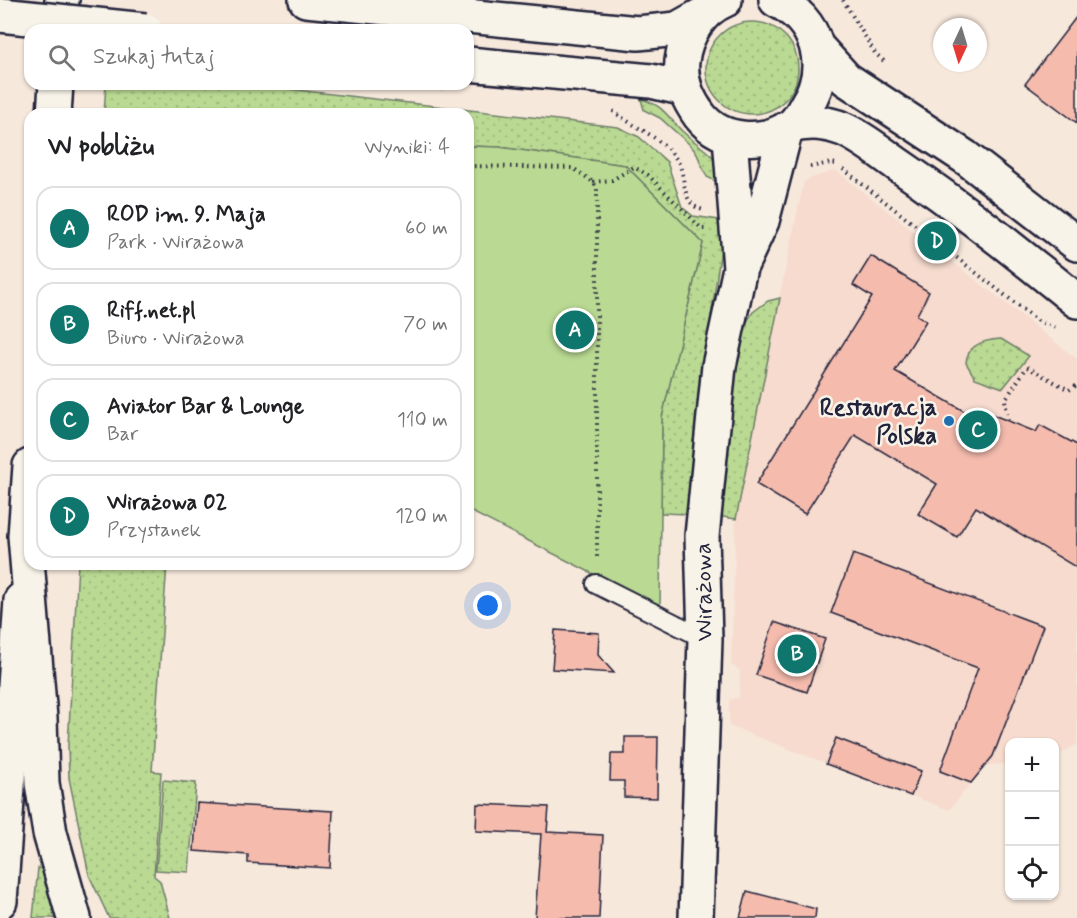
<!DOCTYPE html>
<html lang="pl">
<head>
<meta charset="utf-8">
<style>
	:root { --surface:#fff; --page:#f6f6f6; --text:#202124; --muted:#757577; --line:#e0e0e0; --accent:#0f766e }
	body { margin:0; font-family:Mynerve,sans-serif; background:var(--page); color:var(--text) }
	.controls { position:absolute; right:18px; bottom:18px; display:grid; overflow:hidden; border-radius:12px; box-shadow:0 2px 4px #0004 }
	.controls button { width:54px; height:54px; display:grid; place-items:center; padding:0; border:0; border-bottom:2px solid var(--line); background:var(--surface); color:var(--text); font:30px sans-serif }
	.compass { position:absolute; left:933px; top:18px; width:54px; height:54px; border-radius:50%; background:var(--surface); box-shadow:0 2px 4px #0004; rotate:184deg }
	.you { position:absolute; left:488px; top:606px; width:21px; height:21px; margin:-15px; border:4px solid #fff; border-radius:50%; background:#1a73e8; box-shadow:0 0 0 9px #1a73e833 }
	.badge { display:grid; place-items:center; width:39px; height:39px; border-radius:50%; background:var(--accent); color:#fff; font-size:20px; font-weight:700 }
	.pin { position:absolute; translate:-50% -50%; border:3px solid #fff; box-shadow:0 2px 6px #0006 }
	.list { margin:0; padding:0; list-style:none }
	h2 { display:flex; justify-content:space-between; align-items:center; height:78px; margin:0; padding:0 24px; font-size:26px }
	h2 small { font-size:20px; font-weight:400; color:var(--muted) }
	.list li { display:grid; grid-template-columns:39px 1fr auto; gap:18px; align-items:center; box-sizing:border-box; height:84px; margin:0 12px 12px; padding:0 12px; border:2px solid var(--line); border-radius:18px }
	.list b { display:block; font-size:22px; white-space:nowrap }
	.list p { margin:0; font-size:20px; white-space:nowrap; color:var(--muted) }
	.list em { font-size:20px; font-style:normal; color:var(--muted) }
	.icon { flex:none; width:33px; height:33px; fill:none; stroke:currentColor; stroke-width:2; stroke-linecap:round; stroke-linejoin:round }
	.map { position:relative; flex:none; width:1077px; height:918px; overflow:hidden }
	.search { position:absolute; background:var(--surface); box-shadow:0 2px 4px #0004; left:24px; top:24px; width:450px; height:66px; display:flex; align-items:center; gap:15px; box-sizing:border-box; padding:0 21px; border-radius:18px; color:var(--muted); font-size:22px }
	.panel { position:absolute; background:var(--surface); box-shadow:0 2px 4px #0004; left:24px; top:108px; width:450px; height:462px; border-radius:18px }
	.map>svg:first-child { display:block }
</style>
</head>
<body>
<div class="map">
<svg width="1077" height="918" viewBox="0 0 1077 918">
	<defs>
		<pattern id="grass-dots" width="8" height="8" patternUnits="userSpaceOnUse" patternTransform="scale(1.5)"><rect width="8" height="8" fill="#bada93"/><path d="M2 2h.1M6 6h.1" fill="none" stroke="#a0bb80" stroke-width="1.8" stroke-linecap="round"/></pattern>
	</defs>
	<rect width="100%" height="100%" fill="#f7e8dc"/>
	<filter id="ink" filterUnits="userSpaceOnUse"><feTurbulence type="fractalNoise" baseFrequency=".0167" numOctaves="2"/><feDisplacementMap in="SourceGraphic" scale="12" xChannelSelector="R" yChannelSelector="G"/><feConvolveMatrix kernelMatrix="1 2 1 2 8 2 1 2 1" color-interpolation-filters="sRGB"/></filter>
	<g filter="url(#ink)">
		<!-- built -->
		<path fill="#f6dbce" d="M835,170L1077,359V744L1055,757L1054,742H1010L1009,764L986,765L949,810L729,726V700L739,697L740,670L731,665L736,519L763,375L804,181Z"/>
		<!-- grass -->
		<path fill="url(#grass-dots)" stroke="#6e7e67" stroke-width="1.5" d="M706 68a46 46 0 1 1 92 0a46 46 0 1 1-92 0Z
			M106,84H244L618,127L639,137L667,162L682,207L693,216L725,221L699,400L689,514L661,513L662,417L703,243L625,165L499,147L468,146V114H104Z
			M641,99C662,104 668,117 682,131C696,144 711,152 722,167V184L707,177L696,152L688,143L660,118L644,110Z
			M780,298L736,519L717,516L733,374L744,326L753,312L768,301Z
			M1001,339L1029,356L1003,388L975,378L966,363C967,344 985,340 1001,339Z
			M78,564H167L152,771L161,772L154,876L160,881L170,918H109L89,875L69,778L68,746Z
			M163,780L196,783L189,872L156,870Z
			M38,868H41L57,918H33Z"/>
		<!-- garden -->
		<path fill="#bada93" stroke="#6e7e67" stroke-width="1.5" d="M468,146L499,147L625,165L703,243L662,417L660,608L468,510Z"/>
		<!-- building -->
		<path fill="#f5bcae" stroke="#22223b" stroke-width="1.5" d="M1077,16V123L1025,84Z
			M871,256L929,292L917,315L926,321L895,371L969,414H991L1036,432L1040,425L1077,445V568L976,507L957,537L918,514L937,484L855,435L805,514L756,484L872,297L853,285Z
			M853,554L1043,626L993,756L971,783L940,771L978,668L831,613Z
			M774,622L825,639L807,692L756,675Z
			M555,630L599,633L598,655L614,673L552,669Z
			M625,737H658L657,798L624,797V781H610L611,754H625Z
			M836,738L921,771L911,796L826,764Z
			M197,803L333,811L330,868L248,863V855L194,851Z
			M477,804L549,807L547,832L603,835L599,918H535L541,834L476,831Z
			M747,891L816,909L815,918H740Z"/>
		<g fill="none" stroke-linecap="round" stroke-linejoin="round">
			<!-- service casing -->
			<g stroke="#22223b" stroke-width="22">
				<path id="service" d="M596,584L705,639
					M0,917V918"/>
			</g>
			<!-- minor casing -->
			<g stroke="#22223b" stroke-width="38">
				<path id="minor" d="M730,137L740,268
					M696,918L705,639L702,536L719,366L740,268L762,221L786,129"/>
			</g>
			<!-- tertiary casing -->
			<g stroke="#22223b" stroke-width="38">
				<path id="tertiary" d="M306,0L638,33L677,29L702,15
					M725,0C701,10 685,35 682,61C680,81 688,100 700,116C721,143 764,145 791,126C798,121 803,111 807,104C832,65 816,19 776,0
					M817,47L846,79L965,157L1077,244
					M468,64L651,81L685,89
					M793,125C811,122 826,122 843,129C862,137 880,152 897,164C959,206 1019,254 1077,301"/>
			</g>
			<!-- primary casing -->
			<g stroke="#22223b" stroke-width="38">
				<path id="primary" d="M0,901L21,600"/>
			</g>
			<!-- motorway casing -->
			<g stroke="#22223b" stroke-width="38">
				<path id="motorway" d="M60,30L62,0
					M54,114L56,84
					M30,466L25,536L40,718L42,783L50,833L74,918"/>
			</g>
			<!-- path -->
			<path stroke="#22223b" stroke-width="4" stroke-dasharray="1.5 4.5" stroke-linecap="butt" d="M843,0L875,53L886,63
				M399,84L446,89
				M613,111C633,127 662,137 677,160C688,177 679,205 704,210
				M468,166L573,168L593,182L597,188V560
				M810,167L830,163L837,164
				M843,169L1038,321L1058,329
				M593,182L612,180L634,167L648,175L702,229H706
				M1008,420L1005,400L1027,367L1069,390L1077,385"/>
			<!-- service -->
			<use href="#service" stroke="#f7f3e8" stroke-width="18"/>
			<!-- minor -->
			<use href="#minor" stroke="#f7f3e8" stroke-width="33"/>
			<!-- tertiary -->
			<use href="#tertiary" stroke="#f7f3e8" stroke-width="33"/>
			<!-- primary -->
			<use href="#primary" stroke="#f7f3e8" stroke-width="33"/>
			<!-- motorway -->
			<use href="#motorway" stroke="#f7f3e8" stroke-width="33"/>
			<!-- tertiary-bridge casing -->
			<g stroke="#22223b" stroke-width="38" stroke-linecap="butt">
				<path id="tertiary-bridge" d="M0,15L145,30"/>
			</g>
			<!-- tertiary-bridge -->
			<use href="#tertiary-bridge" stroke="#f7f3e8" stroke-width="33"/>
		</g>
	</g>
	<!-- markers -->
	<circle fill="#1f6fb2" stroke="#f7f3e8" stroke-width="2" cx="949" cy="421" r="6"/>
	<g text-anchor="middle" stroke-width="5" stroke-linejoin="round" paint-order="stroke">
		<!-- poi labels -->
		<g font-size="24" font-weight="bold" fill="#22223b" stroke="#f7f3e8" text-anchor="end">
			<text x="937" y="415">Restauracja<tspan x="937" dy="28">Polska</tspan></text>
		</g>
		<!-- street labels -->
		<g font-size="24" fill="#22223b" stroke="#f7f3e8">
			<text transform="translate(703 592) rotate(-91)" y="8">Wirażowa</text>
		</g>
	</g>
</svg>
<div class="controls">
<button>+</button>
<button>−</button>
<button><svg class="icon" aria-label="locate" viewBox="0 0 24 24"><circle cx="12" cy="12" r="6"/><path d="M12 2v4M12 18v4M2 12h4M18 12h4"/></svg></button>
</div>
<svg class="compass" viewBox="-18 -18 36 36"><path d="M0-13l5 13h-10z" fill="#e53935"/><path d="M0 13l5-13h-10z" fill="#757577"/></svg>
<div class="you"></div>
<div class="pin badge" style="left:575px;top:330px">A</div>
<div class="pin badge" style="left:797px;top:654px">B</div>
<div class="pin badge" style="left:978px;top:430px">C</div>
<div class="pin badge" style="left:937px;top:241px">D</div>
<div class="search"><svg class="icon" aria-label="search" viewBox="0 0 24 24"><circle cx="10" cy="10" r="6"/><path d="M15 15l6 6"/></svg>Szukaj tutaj</div>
<section class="panel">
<h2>W pobliżu<small>Wyniki: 4</small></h2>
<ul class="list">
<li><span class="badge">A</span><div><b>ROD im. 9. Maja</b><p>Park · Wirażowa</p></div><em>60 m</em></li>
<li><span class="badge">B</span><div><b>Riff.net.pl</b><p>Biuro · Wirażowa</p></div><em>70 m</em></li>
<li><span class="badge">C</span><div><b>Aviator Bar &amp; Lounge</b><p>Bar</p></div><em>110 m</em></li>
<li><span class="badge">D</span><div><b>Wirażowa 02</b><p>Przystanek</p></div><em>120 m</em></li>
</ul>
</section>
</div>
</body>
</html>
